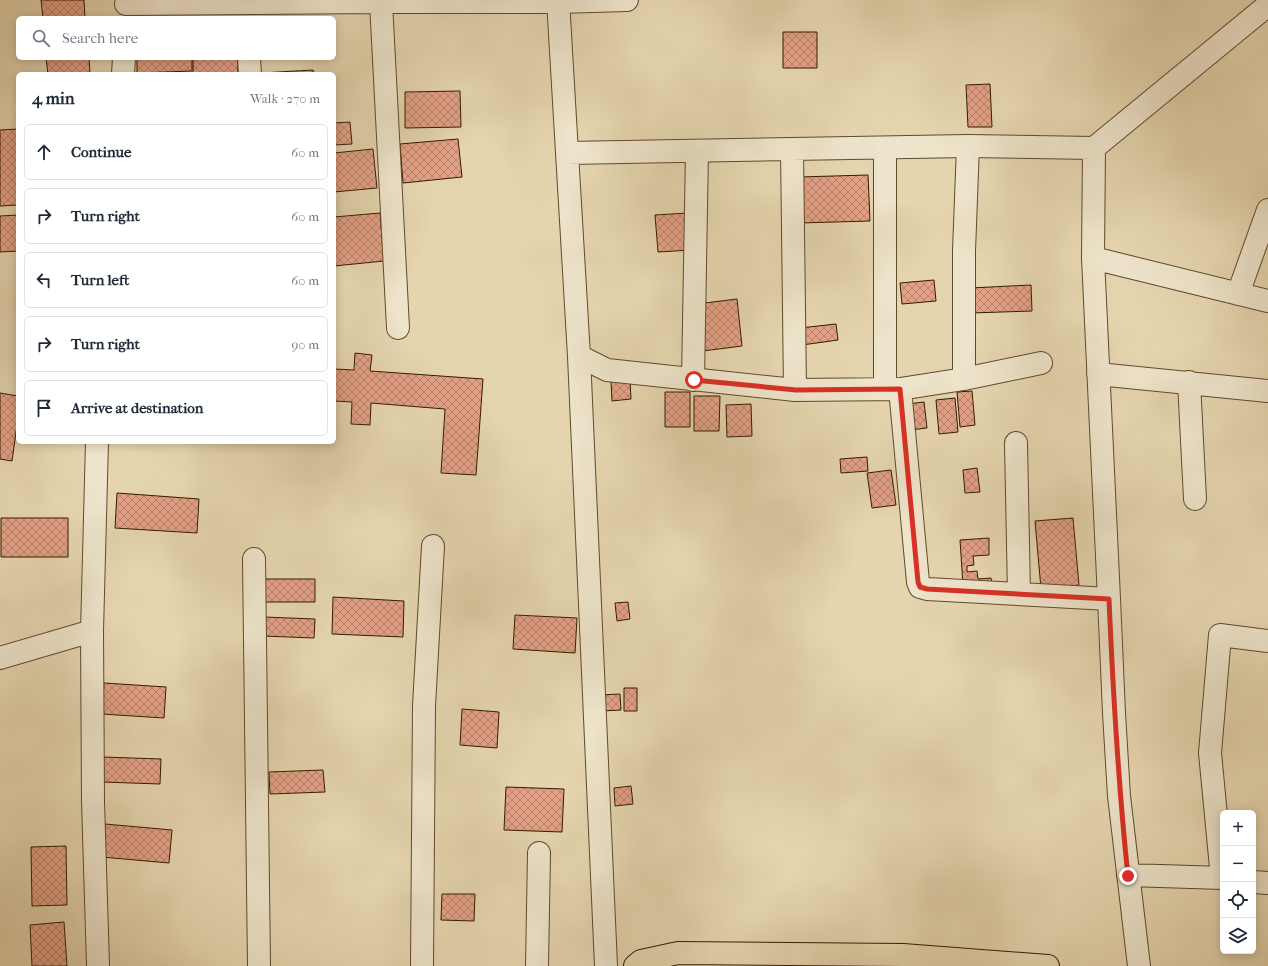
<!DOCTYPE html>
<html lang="en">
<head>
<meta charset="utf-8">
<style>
	:root { --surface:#fff; --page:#f2f2f3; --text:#1f2937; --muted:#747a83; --line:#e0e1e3 }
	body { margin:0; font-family:"IM FELL French Canon",serif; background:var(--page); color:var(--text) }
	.controls { position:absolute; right:12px; bottom:12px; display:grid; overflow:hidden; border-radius:6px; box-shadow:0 2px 10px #0003 }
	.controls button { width:36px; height:36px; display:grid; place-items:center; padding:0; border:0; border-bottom:1px solid var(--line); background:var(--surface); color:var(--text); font:20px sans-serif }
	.stop { position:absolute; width:12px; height:12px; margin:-9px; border:3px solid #d93025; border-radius:50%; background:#fff }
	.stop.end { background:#d93025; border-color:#fff; box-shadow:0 1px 4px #0008 }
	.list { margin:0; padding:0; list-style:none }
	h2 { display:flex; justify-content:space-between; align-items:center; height:52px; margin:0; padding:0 16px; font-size:17px }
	h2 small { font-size:13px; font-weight:400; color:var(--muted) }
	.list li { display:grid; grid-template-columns:26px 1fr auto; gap:12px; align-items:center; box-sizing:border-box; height:56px; margin:0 8px 8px; padding:0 8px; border:1px solid var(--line); border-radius:6px }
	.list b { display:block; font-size:15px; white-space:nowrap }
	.list em { font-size:13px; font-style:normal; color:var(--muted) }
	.icon { flex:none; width:22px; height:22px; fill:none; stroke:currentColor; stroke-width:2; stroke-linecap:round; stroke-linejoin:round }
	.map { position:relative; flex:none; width:1268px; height:966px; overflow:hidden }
	.search { position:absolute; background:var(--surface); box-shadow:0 2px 10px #0003; left:16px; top:16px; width:320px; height:44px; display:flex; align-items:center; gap:10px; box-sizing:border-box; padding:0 14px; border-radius:6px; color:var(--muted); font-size:15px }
	.panel { position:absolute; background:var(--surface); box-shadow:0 2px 10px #0003; left:16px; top:72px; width:320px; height:372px; border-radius:6px }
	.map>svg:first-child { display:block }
</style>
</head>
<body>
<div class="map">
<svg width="1268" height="966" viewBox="0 0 1268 966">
	<defs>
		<pattern id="building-cross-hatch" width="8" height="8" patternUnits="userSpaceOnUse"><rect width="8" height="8" fill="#e4a186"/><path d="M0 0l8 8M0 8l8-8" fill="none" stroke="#b9826b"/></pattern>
	</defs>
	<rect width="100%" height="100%" fill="#e5d5af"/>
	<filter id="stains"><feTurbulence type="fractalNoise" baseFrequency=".005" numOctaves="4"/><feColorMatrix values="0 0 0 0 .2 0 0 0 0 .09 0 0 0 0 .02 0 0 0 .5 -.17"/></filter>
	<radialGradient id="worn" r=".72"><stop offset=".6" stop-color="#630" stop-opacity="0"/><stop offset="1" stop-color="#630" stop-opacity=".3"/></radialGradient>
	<!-- building -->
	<path fill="url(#building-cross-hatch)" stroke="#321b00" d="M41,0H84L85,18H43Z
		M783,32H817V68H783Z
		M46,58H89L90,74H48Z
		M137,58H192V71L137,73Z
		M193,58H238V74H193Z
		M313,70L314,74L261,73Z
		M990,84L992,127H968L966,85Z
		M460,91L461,127L405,128V92Z
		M350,122L352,144L334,145V123Z
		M18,129V205L0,206V130Z
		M458,139L462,177L403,183L400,144Z
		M373,149L377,188L334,192V153Z
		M868,175L870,221L800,223L799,177Z
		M380,213L384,261L334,266V217Z
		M688,213L691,250L658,252L655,215Z
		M18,215V251L0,252V216Z
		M934,280L936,301L902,304L900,283Z
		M1031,285L1032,311L971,313L970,288Z
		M737,299L742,346L703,351L697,304Z
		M836,324L838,340L802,345L800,328Z
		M355,353L372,355L370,371L483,379L476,475L441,473L445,409L371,403L370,425L351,424L352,402L334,401V369L354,370Z
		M630,380L631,399L612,401L611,381Z
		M972,391L975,425L960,427L957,392Z
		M665,392H690V427H665Z
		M0,393L18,396V418L12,461L0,459Z
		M694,396H720L719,431H694Z
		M955,398L958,432L939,434L936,400Z
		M924,402L927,428L910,430L907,404Z
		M751,404L752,436L727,437L726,405Z
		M867,457L868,471L841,473L840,459Z
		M977,468L980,492L965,493L963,470Z
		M891,470L896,505L872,508L867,473Z
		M117,493L199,499L197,533L115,528Z
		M1,518H68V557H1Z
		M1073,518L1079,585L1041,589L1035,521Z
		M989,538V555L973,556L974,565L967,566V572L977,571L978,579L991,578L992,583L963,585L960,540Z
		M262,579H315V602H262Z
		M333,597L404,601L403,637L332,634Z
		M628,602L630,619L617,621L615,603Z
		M515,615L577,618L575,653L513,649Z
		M264,617L315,619L314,638L263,636Z
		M104,683L166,687L164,718L102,714Z
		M624,688H637V711H624Z
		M620,694L621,710L601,711L600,695Z
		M462,709L499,712L497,748L460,745Z
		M103,757L161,759L160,784L102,782Z
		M323,770L325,792L270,794L269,772Z
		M631,786L633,804L615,806L614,788Z
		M506,787L564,789L562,832L504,830Z
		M105,824L172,830L169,863L102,857Z
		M66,846L67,905L32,906L31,847Z
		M442,894H475L474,921L441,920Z
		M64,922L67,966H32L30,925Z"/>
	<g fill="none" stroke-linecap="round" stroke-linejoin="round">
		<!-- minor casing -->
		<g stroke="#5f4a2c" stroke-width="24">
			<path id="minor" d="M381,0V2H558L627,0
				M558,0L579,356L606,966
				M126,4L381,2L398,328
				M249,58L250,74
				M123,74L124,58
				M968,146L1094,148L1093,258L1109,599L927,589L920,587L918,582L900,389L964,379V251Z
				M1094,148L1268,5
				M792,149L795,390
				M567,153L968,146
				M1093,258L1268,301
				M1238,294L1268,210
				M579,356L607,370L795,390L900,389
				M1098,374L1268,391
				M964,379L1041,363
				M693,380L697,151
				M1189,382L1195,499
				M885,389V148
				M1016,443L1019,594
				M254,559L259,966
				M1109,599L1114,713L1119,796L1139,966
				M92,631L93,801L98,966
				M0,658L92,631L97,442
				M1128,875L1223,878
				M1222,878L1210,753L1220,635L1268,641
				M1253,882L1268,883
				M422,966L424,706L433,546
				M537,966L539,853"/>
		</g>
		<!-- major casing -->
		<g stroke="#321b00" stroke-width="24">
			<path id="major" d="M635,966L641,961L678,953L903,955L1048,966"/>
		</g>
		<!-- minor -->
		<use href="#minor" stroke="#eee4cb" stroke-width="22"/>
		<!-- major -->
		<use href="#major" stroke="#e5d5af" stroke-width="22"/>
	</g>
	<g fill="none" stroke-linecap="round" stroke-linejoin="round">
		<!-- route -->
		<path stroke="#d93025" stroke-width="5" d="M694,380L796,390L900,389L918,582L920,587L927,589L1109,599C1113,691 1118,783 1128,876"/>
	</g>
	<rect width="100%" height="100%" filter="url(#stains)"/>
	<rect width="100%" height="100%" fill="url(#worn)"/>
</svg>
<div class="controls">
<button>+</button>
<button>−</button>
<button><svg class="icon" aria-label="locate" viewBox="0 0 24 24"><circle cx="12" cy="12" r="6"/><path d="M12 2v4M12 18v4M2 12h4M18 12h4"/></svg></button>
<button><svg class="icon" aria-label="layers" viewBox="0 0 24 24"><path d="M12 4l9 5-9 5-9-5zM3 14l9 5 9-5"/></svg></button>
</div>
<div class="stop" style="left:694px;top:380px"></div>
<div class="stop end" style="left:1128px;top:876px"></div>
<div class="search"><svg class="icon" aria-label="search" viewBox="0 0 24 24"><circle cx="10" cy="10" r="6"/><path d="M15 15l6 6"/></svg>Search here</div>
<section class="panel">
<h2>4 min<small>Walk · 270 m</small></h2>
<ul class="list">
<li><svg class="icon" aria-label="ahead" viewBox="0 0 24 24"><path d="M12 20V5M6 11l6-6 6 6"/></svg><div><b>Continue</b></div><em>60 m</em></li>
<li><svg class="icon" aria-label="right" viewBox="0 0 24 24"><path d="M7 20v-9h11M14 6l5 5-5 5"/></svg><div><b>Turn right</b></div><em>60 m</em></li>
<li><svg class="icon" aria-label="left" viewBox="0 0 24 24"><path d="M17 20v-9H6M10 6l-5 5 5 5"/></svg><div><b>Turn left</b></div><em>60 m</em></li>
<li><svg class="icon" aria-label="right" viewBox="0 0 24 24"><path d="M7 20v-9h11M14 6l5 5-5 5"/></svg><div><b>Turn right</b></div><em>90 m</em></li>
<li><svg class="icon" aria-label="arrive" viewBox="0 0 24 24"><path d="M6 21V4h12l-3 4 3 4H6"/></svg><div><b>Arrive at destination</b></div></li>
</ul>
</section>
</div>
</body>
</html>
